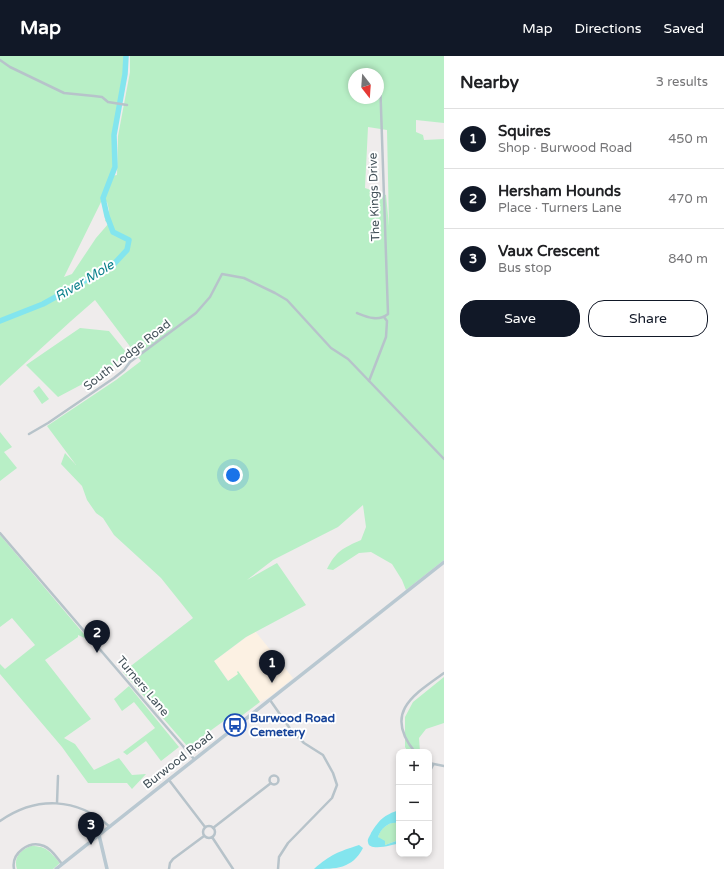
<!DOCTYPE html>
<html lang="en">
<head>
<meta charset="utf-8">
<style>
	:root { --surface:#fff; --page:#f2f2f2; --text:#202124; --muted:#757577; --line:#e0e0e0; --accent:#111827 }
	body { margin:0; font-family:"Varela Round",sans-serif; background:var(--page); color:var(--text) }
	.controls { position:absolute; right:12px; bottom:12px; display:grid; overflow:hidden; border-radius:8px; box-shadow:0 2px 6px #0003 }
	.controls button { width:36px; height:36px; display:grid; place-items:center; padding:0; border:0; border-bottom:1px solid var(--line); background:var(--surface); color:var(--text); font:20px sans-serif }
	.compass { position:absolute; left:348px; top:12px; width:36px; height:36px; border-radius:50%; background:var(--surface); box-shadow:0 2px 6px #0003; rotate:163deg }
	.you { position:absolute; left:233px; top:419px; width:14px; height:14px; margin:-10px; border:3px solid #fff; border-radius:50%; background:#1a73e8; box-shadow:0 0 0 6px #1a73e833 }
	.badge { display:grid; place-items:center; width:26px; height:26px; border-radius:50%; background:var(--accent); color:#fff; font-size:13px; font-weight:700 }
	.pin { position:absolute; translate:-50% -33px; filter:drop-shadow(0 1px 2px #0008) }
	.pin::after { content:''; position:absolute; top:21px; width:14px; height:12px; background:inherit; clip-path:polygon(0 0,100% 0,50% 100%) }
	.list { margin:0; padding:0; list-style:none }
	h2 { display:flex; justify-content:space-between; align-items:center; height:52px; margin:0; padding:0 16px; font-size:17px }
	h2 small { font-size:13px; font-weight:400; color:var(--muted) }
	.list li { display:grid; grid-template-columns:26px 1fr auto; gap:12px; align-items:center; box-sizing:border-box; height:60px; padding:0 16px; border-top:1px solid var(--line) }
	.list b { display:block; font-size:15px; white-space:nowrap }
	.list p { margin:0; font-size:13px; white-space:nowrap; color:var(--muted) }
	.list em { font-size:13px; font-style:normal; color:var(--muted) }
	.actions { display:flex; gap:8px; padding:12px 16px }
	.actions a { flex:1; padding:9px 0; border:1px solid var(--accent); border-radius:16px; text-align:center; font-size:14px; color:var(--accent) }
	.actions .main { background:var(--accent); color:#fff }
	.icon { flex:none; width:22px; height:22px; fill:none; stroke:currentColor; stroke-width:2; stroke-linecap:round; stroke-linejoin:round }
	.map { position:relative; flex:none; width:444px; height:813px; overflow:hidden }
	header { display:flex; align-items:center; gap:24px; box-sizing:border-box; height:56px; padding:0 20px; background:var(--accent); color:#fff }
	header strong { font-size:19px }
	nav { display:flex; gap:22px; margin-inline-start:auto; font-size:14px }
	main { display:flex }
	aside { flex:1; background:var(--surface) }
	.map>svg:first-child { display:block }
</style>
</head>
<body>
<header>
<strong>Map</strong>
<nav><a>Map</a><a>Directions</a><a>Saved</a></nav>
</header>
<main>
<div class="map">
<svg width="444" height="813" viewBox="0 0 444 813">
	<rect width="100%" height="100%" fill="#efecec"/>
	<!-- commercial -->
	<path fill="#fcf1e3" d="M255,575L293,622L271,640L249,653L214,605Z"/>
	<!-- green -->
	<path fill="#b8efc6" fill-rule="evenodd" d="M0,0H126L125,18L114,79L115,111L112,120L117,119L118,80L130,16V0H444V67L416,64V76L423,79L424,84L444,83V504L406,534L402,524L392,508L371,496L359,497L333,514L327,513C336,495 343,492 361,484L366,471L363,449L338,471L273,504L247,524L277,507L306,549L246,581L214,605L228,625L238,618L237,616L238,615L260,646L236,664L232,659L188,691L123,616L193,562L161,522L114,479L103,462L96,457L87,444L82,430L61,408L65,397L76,409L47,370L116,324L141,305L95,244L71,265L0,330ZM354,18H378V42H354ZM368,71L387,74L389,170L386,139L365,132ZM102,144L107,146L109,154L105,165L109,167L96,182L72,218L64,221Z
		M80,272L109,275L126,296L109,314L58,341L26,309Z
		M39,330L49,343L42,348L33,335Z
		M0,376L12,391L4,396L17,412L0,425Z
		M0,479L89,584L78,579V581L45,604L91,663L64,682L75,688L94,714L119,702L132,719L146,718L132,733L127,727H88L62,691L0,618V608L5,613L35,589L12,562L0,571Z
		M444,621V667L426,673L419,682L420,696H408L405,691V661L413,646Z
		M129,630L179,691L161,705L146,685L127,699L123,696L155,672L134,646L122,655L114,643Z
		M394,766L399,767V784L385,789L378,781C381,772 386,769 394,766Z
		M31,790C47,790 50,796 60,807L53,813H17C13,801 21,794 31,790Z"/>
	<!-- water -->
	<path fill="#83e5ee" d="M399,754V767C389,765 381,772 378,781L385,785V789L399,784V787C394,789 368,796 368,786C367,783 370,780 371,777C379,764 384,759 399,754Z
		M359,789L363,792C352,813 336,813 314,813C331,798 338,796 359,789Z"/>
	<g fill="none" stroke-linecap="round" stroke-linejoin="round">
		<!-- river -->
		<path stroke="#83e5ee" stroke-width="5.5" d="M0,265L43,248L113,209L127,194L129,184L113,176L107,160L103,142L115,111L114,79L125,18L126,0"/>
		<!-- street -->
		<path stroke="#b7c3ca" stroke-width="2.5" d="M0,4L10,11L64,37L94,40L102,41L108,46L127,49
			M357,257C367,261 378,266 388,258L380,23
			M369,325L386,281L387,265L384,261
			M29,378L48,367L114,322L124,314L130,306L196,257L210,241L222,218L244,222L275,237L287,244L331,292L348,303L444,403
			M0,477L194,703
			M270,644L291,674L304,687L323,699L333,717L337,729L332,742L288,787L279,801L278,813
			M415,696C383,657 413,639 444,617
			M429,707L444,710
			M429,717L433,709
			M269.5 724a4.5 4.5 0 1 1 9 0a4.5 4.5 0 1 1-9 0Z
			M169,724L205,771
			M397,729H399
			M57,747L58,720
			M0,765C36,740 77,741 110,771
			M203 776a6 6 0 1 1 12 0a6 6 0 1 1-12 0Z
			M213,772L271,727
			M212,781L233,813
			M14,813C11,797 29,784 44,790C52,793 57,802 62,808
			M169,813L170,807L173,803L204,780"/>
		<!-- secondary -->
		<path stroke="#b9c8d1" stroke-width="3.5" d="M99,779L107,813
			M56,813L444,506"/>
	</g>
	<!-- icons -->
	<defs>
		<g id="bus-ring" transform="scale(1.15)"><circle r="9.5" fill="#fff" stroke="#1a4fb4" stroke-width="1.5"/><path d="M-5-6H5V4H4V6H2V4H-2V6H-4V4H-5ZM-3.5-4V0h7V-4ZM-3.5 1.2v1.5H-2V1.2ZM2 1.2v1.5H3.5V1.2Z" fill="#1a4fb4"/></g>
	</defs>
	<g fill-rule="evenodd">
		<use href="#bus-ring" x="235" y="669"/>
	</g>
	<g text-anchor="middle" stroke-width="4" stroke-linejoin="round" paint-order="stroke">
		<!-- street labels -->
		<g font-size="12" fill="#44525a" stroke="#fff">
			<text transform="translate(374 141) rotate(-92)" y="4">The Kings Drive</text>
			<text transform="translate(127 299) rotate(-38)" y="4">South Lodge Road</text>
			<text transform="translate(143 630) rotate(50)" y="4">Turners Lane</text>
			<text transform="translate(178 704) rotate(-38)" y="4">Burwood Road</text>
		</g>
		<!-- transit labels -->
		<g font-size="12" font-weight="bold" fill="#164399" stroke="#fff" text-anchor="start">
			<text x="250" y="666">Burwood Road<tspan x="250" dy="14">Cemetery</tspan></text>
		</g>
		<!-- water labels -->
		<g font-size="13" font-style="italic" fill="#0a808b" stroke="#fff">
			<text transform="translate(84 224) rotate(-31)" y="5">River Mole</text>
		</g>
	</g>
</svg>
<div class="controls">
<button>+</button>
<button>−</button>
<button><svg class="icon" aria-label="locate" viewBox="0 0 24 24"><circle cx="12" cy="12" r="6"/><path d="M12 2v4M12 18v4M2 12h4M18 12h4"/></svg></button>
</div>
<svg class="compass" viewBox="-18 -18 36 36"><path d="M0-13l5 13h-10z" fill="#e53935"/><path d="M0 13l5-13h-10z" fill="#757577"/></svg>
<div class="you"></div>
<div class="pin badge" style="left:272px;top:627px">1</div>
<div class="pin badge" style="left:97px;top:597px">2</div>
<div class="pin badge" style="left:91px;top:789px">3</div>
</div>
<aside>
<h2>Nearby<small>3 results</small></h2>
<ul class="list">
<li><span class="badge">1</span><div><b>Squires</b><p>Shop · Burwood Road</p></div><em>450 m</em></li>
<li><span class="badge">2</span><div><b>Hersham Hounds</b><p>Place · Turners Lane</p></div><em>470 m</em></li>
<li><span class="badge">3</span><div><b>Vaux Crescent</b><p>Bus stop</p></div><em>840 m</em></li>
</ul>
<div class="actions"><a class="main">Save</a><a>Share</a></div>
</aside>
</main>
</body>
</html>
